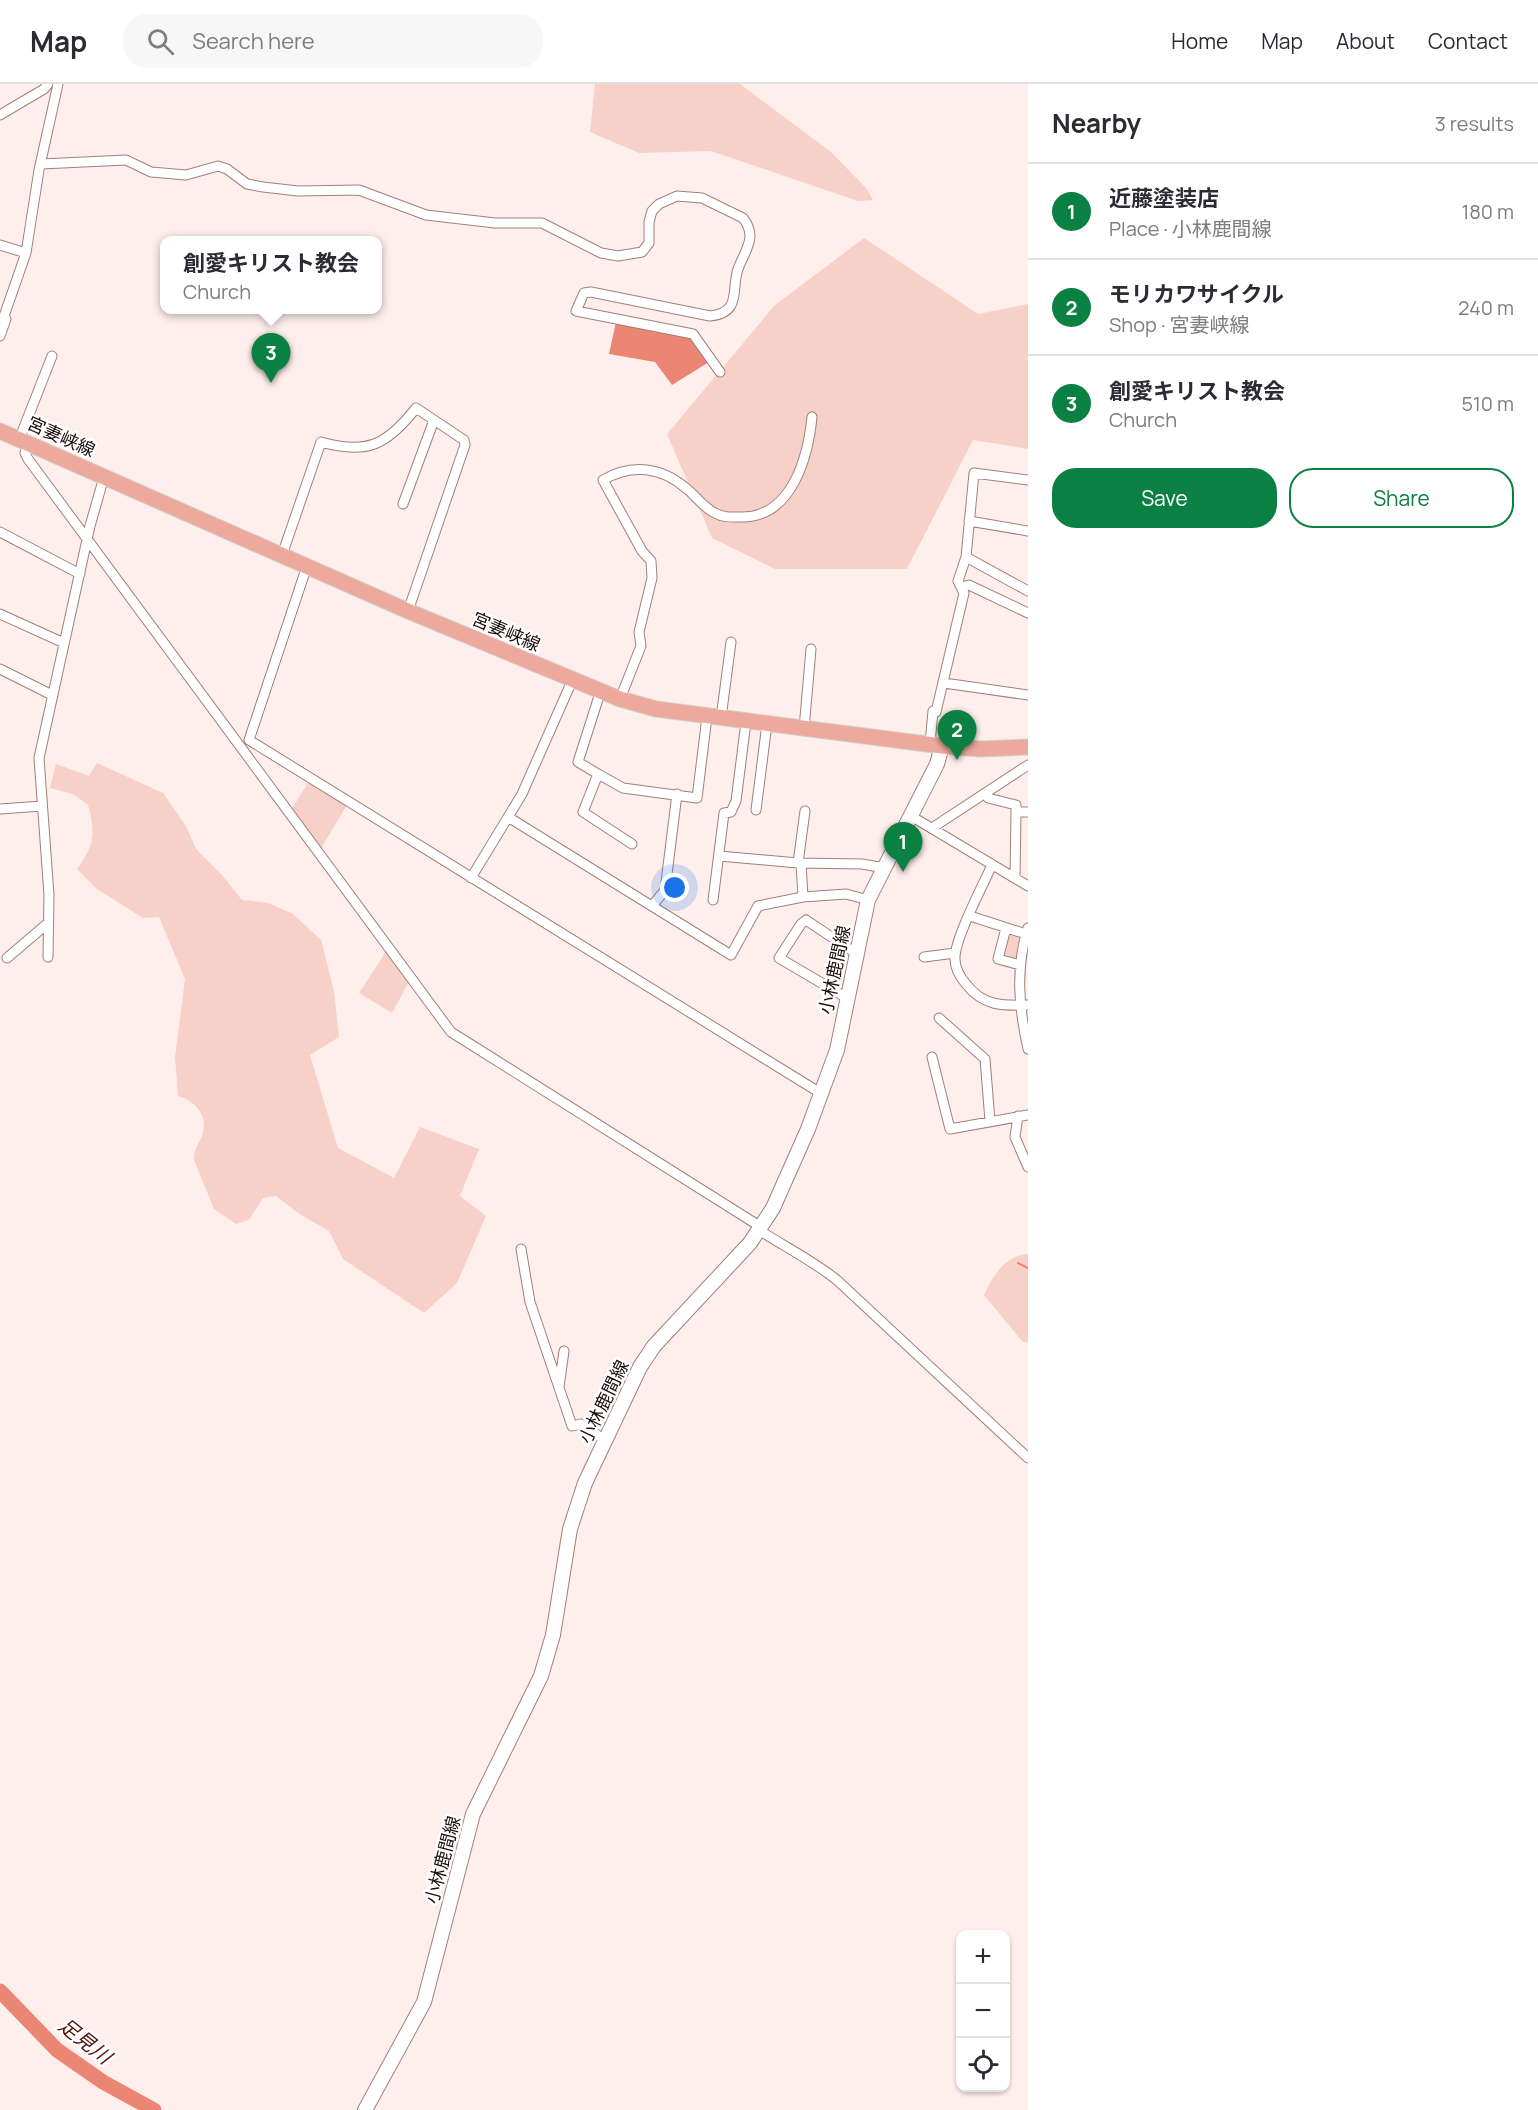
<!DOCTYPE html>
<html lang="en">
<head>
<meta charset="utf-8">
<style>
	:root { --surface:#fff; --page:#f7f7f7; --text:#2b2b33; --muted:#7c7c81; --line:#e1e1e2; --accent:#0b8043 }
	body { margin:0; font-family:Manrope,"Noto Sans JP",sans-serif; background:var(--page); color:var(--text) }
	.controls { position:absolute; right:18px; bottom:18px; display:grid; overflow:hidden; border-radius:12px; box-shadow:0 2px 4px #0004 }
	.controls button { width:54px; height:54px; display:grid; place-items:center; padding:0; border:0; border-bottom:2px solid var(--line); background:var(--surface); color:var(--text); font:30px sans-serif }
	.you { position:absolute; left:675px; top:804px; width:21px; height:21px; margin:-15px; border:4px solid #fff; border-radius:50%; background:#1a73e8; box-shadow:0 0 0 9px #1a73e833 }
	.badge { display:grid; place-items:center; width:39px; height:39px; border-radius:50%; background:var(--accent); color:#fff; font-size:20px; font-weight:700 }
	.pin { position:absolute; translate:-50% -50px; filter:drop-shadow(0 2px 3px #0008) }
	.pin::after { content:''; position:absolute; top:32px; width:21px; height:18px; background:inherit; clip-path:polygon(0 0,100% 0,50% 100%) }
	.popup { position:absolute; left:160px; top:152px; width:222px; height:78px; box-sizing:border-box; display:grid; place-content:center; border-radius:12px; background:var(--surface); filter:drop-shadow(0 2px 4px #0005); font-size:20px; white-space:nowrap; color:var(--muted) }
	.popup b { font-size:22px; color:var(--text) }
	.popup::after { content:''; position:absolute; left:50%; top:100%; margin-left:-12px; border:12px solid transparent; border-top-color:var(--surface) }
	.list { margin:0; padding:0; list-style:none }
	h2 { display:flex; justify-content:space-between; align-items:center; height:78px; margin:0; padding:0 24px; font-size:26px }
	h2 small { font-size:20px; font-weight:400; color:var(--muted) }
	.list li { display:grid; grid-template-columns:39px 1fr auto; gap:18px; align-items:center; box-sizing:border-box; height:96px; padding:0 24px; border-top:2px solid var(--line) }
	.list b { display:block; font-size:22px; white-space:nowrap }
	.list p { margin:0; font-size:20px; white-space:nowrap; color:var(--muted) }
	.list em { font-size:20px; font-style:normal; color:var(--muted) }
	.actions { display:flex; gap:12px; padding:18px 24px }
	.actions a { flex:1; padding:14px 0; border:2px solid var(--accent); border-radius:24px; text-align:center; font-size:21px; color:var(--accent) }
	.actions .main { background:var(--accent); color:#fff }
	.icon { flex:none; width:33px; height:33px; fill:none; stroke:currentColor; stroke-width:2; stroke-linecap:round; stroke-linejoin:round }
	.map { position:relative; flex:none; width:1028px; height:2026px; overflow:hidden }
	header { display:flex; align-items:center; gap:36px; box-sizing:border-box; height:84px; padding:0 30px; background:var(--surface); border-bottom:2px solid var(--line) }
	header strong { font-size:28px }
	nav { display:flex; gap:33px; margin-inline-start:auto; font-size:21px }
	.search { width:420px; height:54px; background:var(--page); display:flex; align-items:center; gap:15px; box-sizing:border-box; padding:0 21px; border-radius:24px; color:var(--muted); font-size:22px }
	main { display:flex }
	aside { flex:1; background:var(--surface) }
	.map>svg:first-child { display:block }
</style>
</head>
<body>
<header>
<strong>Map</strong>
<div class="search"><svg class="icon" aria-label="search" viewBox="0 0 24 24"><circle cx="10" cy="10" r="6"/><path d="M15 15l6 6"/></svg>Search here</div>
<nav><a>Home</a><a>Map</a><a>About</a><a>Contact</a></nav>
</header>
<main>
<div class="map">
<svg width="1028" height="2026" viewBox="0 0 1028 2026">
	<rect width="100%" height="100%" fill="#ffefec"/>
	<!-- green -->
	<path fill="#f7d0c7" d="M595,0H740L831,68L867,105L873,116L858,117L711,67L639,69L590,48Z
		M864,154L978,230L1028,220V365L973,356L907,485H775L712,454L667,350L775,221Z
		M97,679L163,709L186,742L196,765L221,790L242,816L268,819L293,830L321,856L334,907L339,953L310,971L338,1064L394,1094L420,1043L479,1065L460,1112L486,1132L457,1199L424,1229L343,1175L329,1147L301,1131L276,1112L263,1114L249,1136L236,1140L214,1125L194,1076C193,1065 201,1058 203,1048C208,1031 194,1016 178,1012L175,973L185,895L159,833L143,834L97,805L77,785C94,762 96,749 88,721L73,710L50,704L56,680L89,692Z
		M309,697L347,721L320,766L291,726Z
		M1011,848L1021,851L1019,875L1016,878L1004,874L1002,870L1007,850Z
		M387,866L410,896L392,929L359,909Z
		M1028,1170V1259L1022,1257L984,1211C993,1192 1004,1172 1028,1170Z"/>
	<!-- water -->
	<path fill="#ea8673" d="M616,238L691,251L709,278L672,301L655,278L609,270Z"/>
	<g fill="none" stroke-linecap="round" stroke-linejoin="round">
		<!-- stream -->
		<path stroke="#ea8673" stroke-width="2" d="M1018,1179L1028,1184"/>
		<!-- river -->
		<path stroke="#ea8673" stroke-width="15" d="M0,1907L57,1966L103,1998L154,2026"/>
		<!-- street casing -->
		<g stroke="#a18079" stroke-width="11">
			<path id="street" d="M0,31L44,5L48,0
				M41,80L126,76L151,88L186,91L218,82L227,85L247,100L263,103L298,107L359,106L426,131L495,139H542L601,169L618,172L642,168L649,159V138L652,127L659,120L677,112L702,114L743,134C758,153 745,166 738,185C731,205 742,229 710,232L591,208L584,209L576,227L693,250L720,288
				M0,161L26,169
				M3,235L26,169L39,86L58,0
				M0,252L6,235L2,234
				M19,356L52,272
				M28,360L25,369L28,375L451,948L761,1143
				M403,420L434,336
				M969,437L1028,447
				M0,448L80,490
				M282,471L321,358C367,371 387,361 416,324L464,356L465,361L408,527
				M966,473L1028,507
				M307,482L249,656L822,1010
				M962,503L969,501L1028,529
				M0,530L64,559
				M0,585L52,611
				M944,599L1028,611
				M620,615L641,562L639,548L652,494L651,477L642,467L603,396C632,379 662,383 687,405C696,412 704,424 715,429C724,434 732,433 742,433C792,433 808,373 812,333
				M721,634L731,558
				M804,645L811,565
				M930,660L933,627L936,628L964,509L958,497L966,473L974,389L1028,396
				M598,690L578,678L600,609
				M988,714L1016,721V728
				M0,725L42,722
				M756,726L767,640
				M911,732L1028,802
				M508,733L731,871L758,822L803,813
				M932,744L1028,681
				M632,760L583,728L598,690L623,704L697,714L707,633
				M719,772L798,779L862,780L885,784
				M798,779L805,727
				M801,779L803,813L846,810L868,816
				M992,781C983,801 954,856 955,875C955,885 960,893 966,900C983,922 1002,922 1028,921
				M471,794L522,710L572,597
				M1015,794L1016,728H1028
				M713,816L724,729L731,728L736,717L746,638
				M652,822L665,806L677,710
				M970,832L1026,850
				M1006,844L998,875L1020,881
				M1028,844C1015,884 1019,925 1028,965
				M48,873L49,811L39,674L90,442L104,393
				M924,873L955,869
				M7,874L48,839
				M847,914L779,874L801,840L806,836L857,870
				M939,934L985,975L990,1037
				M932,973L950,1045L1028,1031
				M1018,1032L1015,1053L1028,1083
				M759,1146C785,1163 814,1177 838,1197L1028,1374
				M521,1165L530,1218L572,1342L581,1340L605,1356
				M559,1303L564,1267"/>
		</g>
		<!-- secondary casing -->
		<g stroke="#a18079" stroke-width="16">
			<path id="secondary" d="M365,2026L424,1918L473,1730L541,1592L553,1551L570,1445L585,1399L640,1283L654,1262L750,1159L773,1124L808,1045L837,966L868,816L937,680L942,662"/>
		</g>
		<!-- primary casing -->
		<g stroke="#d1cfce" stroke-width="17">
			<path id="primary" d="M0,347L408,527L620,615L656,625L942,662L980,665L1028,663"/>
		</g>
		<!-- street -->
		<use href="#street" stroke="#fff" stroke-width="9"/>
		<!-- secondary -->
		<use href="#secondary" stroke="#fff" stroke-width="14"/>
		<!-- primary -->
		<use href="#primary" stroke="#eda99c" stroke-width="15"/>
	</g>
	<g text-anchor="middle" stroke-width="5" stroke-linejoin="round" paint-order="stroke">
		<!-- street labels -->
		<g font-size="18" fill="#1a0e0c" stroke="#fff">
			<text transform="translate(61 353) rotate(24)" y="6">宮妻峡線</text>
			<text transform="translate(506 548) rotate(23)" y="6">宮妻峡線</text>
			<text transform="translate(835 886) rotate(-78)" y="6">小林鹿間線</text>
			<text transform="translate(604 1318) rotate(-64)" y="6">小林鹿間線</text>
			<text transform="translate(443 1776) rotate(-75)" y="6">小林鹿間線</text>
		</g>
		<!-- water labels -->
		<g font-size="20" font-style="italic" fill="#501208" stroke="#fff">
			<text transform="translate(85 1957) rotate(38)" y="7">足見川</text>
		</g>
	</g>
</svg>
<div class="controls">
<button>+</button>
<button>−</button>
<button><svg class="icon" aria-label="locate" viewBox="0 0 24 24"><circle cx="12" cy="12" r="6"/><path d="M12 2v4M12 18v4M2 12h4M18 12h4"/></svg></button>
</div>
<div class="you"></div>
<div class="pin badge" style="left:903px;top:788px">1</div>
<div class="pin badge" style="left:957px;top:676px">2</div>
<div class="pin badge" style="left:271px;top:299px">3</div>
<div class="popup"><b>創愛キリスト教会</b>Church</div>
</div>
<aside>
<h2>Nearby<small>3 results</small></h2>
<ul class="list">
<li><span class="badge">1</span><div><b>近藤塗装店</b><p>Place · 小林鹿間線</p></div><em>180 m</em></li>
<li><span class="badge">2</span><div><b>モリカワサイクル</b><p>Shop · 宮妻峡線</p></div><em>240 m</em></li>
<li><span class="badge">3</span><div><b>創愛キリスト教会</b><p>Church</p></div><em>510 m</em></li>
</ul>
<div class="actions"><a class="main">Save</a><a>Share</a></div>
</aside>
</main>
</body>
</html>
